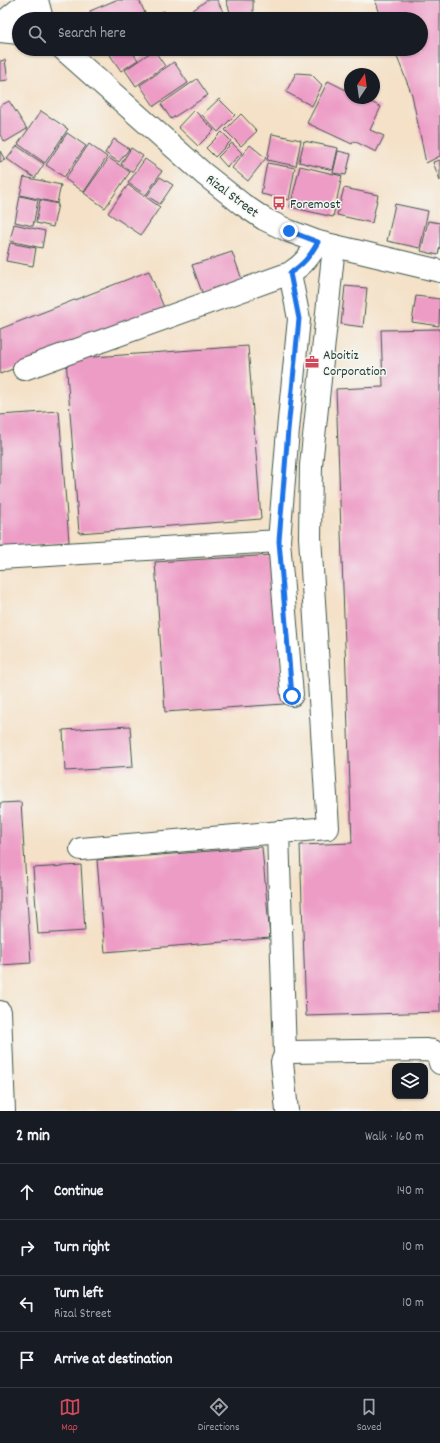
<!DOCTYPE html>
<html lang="en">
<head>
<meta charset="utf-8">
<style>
	:root { --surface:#171b24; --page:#242831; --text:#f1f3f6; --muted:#9ea1a6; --line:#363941; --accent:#d1495b }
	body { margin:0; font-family:Dekko,sans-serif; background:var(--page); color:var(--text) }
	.controls { position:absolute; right:12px; bottom:12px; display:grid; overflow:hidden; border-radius:8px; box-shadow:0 1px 3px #0004 }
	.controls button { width:36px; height:36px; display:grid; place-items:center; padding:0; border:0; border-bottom:1px solid var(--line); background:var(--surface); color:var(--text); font:20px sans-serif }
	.compass { position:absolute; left:344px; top:68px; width:36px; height:36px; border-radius:50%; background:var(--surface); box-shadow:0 1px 3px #0004; rotate:13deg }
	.stop { position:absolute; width:12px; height:12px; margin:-9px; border:3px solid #1a73e8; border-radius:50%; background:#fff }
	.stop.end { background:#1a73e8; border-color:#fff; box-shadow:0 1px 4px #0008 }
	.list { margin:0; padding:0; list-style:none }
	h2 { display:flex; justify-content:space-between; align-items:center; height:52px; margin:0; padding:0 16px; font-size:17px }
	h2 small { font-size:13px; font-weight:400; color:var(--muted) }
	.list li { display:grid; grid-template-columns:26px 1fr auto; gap:12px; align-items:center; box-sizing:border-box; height:56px; padding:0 16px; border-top:1px solid var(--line) }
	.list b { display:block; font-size:15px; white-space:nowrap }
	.list p { margin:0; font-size:13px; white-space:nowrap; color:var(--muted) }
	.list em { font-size:13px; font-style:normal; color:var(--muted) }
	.icon { flex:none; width:22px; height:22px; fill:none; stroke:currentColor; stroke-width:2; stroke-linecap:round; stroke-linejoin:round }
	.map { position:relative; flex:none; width:440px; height:1111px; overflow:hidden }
	.search { position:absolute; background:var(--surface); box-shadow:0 1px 3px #0004; left:12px; right:12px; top:12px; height:44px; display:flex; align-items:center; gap:10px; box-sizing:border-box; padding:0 14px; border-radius:22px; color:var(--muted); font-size:15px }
	.sheet { height:276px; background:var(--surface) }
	nav { display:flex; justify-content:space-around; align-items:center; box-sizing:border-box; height:56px; border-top:1px solid var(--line); background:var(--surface); font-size:11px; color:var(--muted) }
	nav a { display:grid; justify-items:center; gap:2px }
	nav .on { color:var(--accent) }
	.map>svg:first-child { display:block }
</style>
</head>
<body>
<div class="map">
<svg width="440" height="1111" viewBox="0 0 440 1111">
	<rect width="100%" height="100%" fill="#f6f6f2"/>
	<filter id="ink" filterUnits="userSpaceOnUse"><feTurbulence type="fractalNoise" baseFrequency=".025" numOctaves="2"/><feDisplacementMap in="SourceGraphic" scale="8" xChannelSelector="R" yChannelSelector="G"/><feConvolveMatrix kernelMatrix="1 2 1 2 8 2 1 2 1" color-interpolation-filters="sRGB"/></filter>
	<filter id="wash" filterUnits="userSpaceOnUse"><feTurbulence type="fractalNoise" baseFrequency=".012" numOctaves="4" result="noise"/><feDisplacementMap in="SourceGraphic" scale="16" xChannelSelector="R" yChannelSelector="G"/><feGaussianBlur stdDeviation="0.9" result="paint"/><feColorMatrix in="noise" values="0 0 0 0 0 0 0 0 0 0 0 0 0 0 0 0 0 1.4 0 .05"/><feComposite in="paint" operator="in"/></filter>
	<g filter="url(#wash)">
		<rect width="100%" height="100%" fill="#f4e1c7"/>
		<g id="blocks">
			<!-- building -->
			<path fill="#ed9cc6" d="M116,0H139L145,13L131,19H93L90,11Z
				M207,0H217L227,19H197L192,11Z
				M226,0H253V14L232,18Z
				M375,0H440V156L426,163L412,95L394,49H421V19H382Z
				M164,11L170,19H150Z
				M119,49H130L138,60L121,71L110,55Z
				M154,50L165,66L136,86L125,70Z
				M5,60L8,80L0,81V61Z
				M174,62L188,83L154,106L140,85Z
				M296,73L311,74L322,85L312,106L286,92Z
				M197,79L208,95L171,119L161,104Z
				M328,81L350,92V98H363L381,107L370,130L384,136L376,152L354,141L352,144L307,123Z
				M219,99L235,115L218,132L202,115Z
				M9,101L27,129L5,142L0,135V106Z
				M194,110L214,130L198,146L178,127Z
				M41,111L68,129L45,163L18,144Z
				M241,114L257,131L241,146L225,130Z
				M222,132L231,141L215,157L206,148Z
				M67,133L86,146L64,177L46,165Z
				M272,134L301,140L296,166L267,160Z
				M114,139L129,149L119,162L105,153Z
				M304,141L338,148L333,170L299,162Z
				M232,143L242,153L227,167L218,157Z
				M89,144L107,157L84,192L65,179Z
				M250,145L266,158L248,181L232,168Z
				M17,146L44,164L35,178L7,159Z
				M131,148L143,156L132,172L121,164Z
				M0,151L5,160L0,162Z
				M338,151L351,154L346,175L333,173Z
				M109,158L130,172L105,208L84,193Z
				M145,159L162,171L146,195L128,183Z
				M440,160V181L433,162Z
				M267,163L295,168L289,200L261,194Z
				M300,166L342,176L333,217L290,207Z
				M24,177L61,185L57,203L20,195Z
				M160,177L173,185L160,204L147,196Z
				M128,185L160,207L141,235L108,213Z
				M344,188L378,195L372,223L337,215Z
				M20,196L38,200L33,226L15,222Z
				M40,200L58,204L53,227L36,223Z
				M395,204L428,211L420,248L387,241Z
				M428,221L440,223V246L438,255L421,251Z
				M14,224L45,231L42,248L10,241Z
				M10,243L36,248L33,266L6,261Z
				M232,252L243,282L203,295L192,265Z
				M149,271L165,310L0,374V329Z
				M345,286L367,288L363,327L341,324Z
				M416,296L440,299L439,326L412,322Z
				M440,329V1012L306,1016L300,845L352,843L336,389L383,387L381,330Z
				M248,346L261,519L79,533L66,359Z
				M59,411L69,542L0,548V415Z
				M274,555L284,704L165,712L155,562Z
				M130,726L133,767L65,771L63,730Z
				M21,802L31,963L0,965V803Z
				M262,847L270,938L105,952L97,860Z
				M81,865L85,931L38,934L33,868Z"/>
		</g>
	</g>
	<g filter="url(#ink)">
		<use href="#blocks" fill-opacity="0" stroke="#3f564a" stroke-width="1"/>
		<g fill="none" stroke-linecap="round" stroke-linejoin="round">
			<!-- minor casing -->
			<g stroke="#3f564a" stroke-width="24">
				<path id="minor" d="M290,273L299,319L288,430L279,541L292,695
					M24,369L290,273C304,264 310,256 318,242
					M0,558L279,541
					M278,832L285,1055
					M81,849L328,828L310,537L311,465L334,246
					M0,1012L4,1111
					M287,1111L282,1062L285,1055L289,1052L425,1050L433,1051L439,1058L440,1063"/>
			</g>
			<!-- major casing -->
			<g stroke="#3f564a" stroke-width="24">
				<path id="major" d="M37,0L42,19
					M0,25L30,0
					M0,31L19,33
					M63,49L204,174L242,204L264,219L289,231L318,242L440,271"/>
			</g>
			<!-- minor -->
			<use href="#minor" stroke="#fff" stroke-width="22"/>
			<!-- major -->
			<use href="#major" stroke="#fff" stroke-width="22"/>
		</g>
	</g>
	<g fill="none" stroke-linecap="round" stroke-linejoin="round" filter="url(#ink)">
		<!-- route -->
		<path stroke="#1a73e8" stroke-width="5" d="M289,231L318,242C310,256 304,264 290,273L299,319L288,430L279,541L292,696"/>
	</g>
	<!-- icons -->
	<defs>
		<g id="bus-bare" transform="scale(1.08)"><path d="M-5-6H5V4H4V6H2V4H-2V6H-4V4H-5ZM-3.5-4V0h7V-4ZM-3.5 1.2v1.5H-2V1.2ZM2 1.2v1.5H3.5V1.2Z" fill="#d1495b" stroke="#f6f6f2" stroke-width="2.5" paint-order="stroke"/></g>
		<g id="office-bare" transform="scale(1.08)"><path d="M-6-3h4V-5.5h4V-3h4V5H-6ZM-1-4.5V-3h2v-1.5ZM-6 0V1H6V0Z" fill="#d1495b" stroke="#f6f6f2" stroke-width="2.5" paint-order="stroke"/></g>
	</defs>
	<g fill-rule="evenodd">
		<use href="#bus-bare" x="279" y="203"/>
		<use href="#office-bare" x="312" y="362"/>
	</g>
	<g text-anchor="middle" stroke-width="3" stroke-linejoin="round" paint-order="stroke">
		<!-- street labels -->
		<g font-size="14" fill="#1f3d34" stroke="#f6f6f2">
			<text transform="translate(233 195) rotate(37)" y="5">Rizal Street</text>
		</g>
		<!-- poi labels -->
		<g font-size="14" fill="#1f3d34" stroke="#f6f6f2" text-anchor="start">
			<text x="290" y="208">Foremost</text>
			<text x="323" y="359">Aboitiz<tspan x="323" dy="16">Corporation</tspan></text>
		</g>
	</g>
</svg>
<div class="controls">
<button><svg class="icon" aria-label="layers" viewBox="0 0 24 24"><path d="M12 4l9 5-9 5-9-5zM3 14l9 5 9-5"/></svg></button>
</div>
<svg class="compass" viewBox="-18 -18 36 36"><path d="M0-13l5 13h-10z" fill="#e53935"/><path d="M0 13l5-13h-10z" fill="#9ea1a6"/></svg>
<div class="stop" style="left:292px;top:696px"></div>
<div class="stop end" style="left:289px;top:231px"></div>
<div class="search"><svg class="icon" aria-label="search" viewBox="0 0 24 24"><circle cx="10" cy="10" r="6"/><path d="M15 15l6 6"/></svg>Search here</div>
</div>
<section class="sheet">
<h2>2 min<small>Walk · 160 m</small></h2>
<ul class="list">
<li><svg class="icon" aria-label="ahead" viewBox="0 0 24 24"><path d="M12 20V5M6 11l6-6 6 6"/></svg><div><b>Continue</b></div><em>140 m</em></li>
<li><svg class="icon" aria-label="right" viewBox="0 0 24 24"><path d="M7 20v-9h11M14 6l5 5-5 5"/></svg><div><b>Turn right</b></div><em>10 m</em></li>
<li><svg class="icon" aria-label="left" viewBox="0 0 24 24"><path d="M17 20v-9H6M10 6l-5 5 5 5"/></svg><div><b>Turn left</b><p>Rizal Street</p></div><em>10 m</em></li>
<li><svg class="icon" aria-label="arrive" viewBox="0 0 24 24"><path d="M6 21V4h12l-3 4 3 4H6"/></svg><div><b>Arrive at destination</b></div></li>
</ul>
</section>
<nav>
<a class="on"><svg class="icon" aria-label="map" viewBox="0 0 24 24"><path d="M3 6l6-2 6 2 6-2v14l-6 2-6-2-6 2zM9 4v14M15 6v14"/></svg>Map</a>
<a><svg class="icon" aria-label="directions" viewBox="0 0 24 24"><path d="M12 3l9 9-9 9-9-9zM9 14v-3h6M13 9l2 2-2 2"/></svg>Directions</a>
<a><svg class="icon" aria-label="saved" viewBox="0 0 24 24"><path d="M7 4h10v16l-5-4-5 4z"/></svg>Saved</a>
</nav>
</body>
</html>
